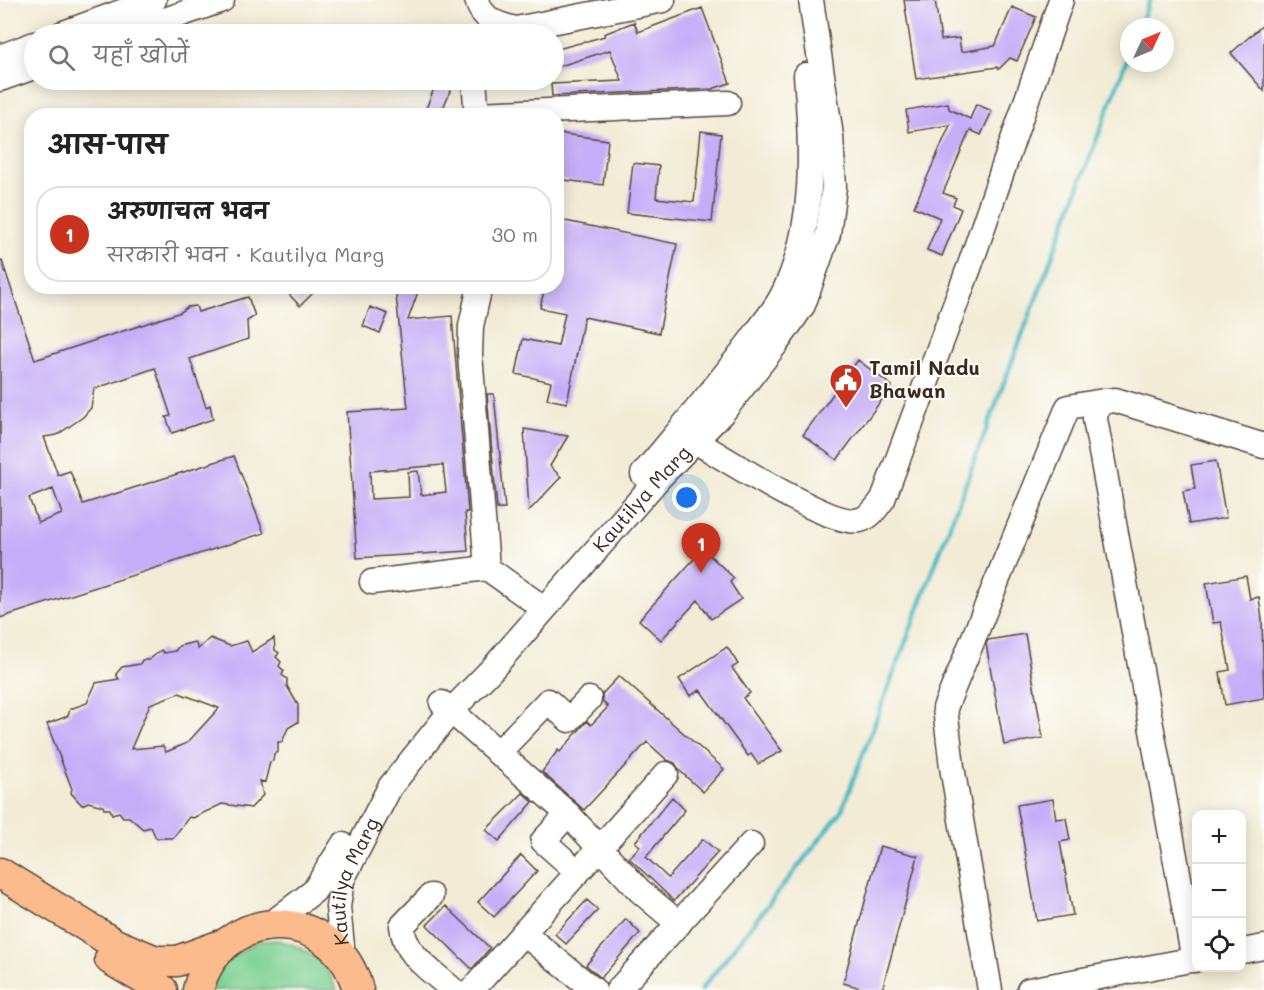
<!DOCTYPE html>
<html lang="hi">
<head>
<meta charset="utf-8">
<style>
	:root { --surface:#fff; --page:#f6f6f6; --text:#222; --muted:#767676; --line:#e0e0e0; --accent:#c8321e }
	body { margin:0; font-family:Mali,"Playpen Sans Deva",sans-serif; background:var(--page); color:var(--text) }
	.controls { position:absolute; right:18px; bottom:18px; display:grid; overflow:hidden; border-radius:12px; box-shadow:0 3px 15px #0003 }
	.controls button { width:54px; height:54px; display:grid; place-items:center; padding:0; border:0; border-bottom:2px solid var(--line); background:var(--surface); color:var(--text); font:30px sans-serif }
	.compass { position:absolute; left:1120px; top:18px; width:54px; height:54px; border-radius:50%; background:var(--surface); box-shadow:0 3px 15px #0003; rotate:46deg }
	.you { position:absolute; left:687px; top:498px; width:21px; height:21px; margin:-15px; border:4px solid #fff; border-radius:50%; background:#1a73e8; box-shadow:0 0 0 9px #1a73e833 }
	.badge { display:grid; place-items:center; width:39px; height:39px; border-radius:50%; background:var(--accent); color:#fff; font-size:20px; font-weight:700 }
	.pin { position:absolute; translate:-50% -50px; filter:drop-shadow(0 2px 3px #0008) }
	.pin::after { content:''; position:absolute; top:32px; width:21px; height:18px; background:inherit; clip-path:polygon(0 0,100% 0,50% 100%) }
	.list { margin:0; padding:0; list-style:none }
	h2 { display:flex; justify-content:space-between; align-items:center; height:78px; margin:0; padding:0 24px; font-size:26px }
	h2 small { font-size:20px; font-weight:400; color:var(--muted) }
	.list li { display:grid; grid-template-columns:39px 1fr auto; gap:18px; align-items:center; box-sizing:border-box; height:96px; margin:0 12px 12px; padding:0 12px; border:2px solid var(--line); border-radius:24px }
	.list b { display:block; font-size:22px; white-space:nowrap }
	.list p { margin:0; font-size:20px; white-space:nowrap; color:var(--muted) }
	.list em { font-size:20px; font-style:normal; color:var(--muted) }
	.icon { flex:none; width:33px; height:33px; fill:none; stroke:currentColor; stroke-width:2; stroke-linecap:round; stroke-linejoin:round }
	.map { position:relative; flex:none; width:1264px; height:990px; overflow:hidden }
	.search { position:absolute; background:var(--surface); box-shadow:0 3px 15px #0003; left:24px; top:24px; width:540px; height:66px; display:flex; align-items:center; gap:15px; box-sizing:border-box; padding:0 21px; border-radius:33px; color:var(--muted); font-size:22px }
	.panel { position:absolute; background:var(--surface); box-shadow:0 3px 15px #0003; left:24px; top:108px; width:540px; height:186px; border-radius:24px }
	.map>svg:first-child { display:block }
</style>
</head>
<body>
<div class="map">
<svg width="1264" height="990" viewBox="0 0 1264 990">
	<rect width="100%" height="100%" fill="#fdfcf7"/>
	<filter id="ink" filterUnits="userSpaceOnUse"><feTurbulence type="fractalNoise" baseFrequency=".0167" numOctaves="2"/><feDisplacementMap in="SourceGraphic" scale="12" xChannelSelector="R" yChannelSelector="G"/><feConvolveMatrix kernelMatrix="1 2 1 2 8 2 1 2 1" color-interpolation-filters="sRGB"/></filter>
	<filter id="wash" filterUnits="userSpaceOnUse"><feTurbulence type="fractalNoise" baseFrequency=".008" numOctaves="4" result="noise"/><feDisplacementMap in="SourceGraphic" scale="24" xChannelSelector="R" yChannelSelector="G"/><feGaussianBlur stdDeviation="1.35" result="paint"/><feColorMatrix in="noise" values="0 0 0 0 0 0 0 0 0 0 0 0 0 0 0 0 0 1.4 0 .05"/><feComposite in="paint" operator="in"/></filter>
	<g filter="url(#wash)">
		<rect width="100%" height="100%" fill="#f2ecd6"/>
		<!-- green -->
		<path fill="#7dd193" stroke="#5c7e58" stroke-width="1.5" d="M279,940C309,948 325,961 337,990H210L223,962L258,941Z"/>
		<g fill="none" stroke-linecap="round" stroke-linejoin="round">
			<!-- stream -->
			<path stroke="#4ab9c2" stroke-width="4.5" d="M1139,27L1150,0
				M701,990L841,812L1129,54"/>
		</g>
		<g id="blocks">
			<!-- building -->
			<path fill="#c5aef7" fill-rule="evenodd" d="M904,0H935L941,40L959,38L961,52L995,46L1012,7L1036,17L1017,61L1010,58L999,69L997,67L916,79Z
				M702,8L730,83L712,89L552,96L551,84L622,81L610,50L554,68V50L605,36L604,34L634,22L638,32Z
				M1264,24V91L1231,53Z
				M437,81L452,86L440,116H423Z
				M948,103L949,109L970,119L976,104L992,111L981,135L970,130L943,193L956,198L953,205L961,209L942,256L927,250L940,218L914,207L950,125L909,132L906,110Z
				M701,131L721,134L712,222L627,213L633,163L659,166L656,198L694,202Z
				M556,133L608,140L603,185L556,179Z
				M556,219L677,244L659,333L584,317L567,403L547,399L551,382L516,374L523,339L558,346L565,313L540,308L545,286H556Z
				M2,261L35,360L181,312L187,307L196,306L198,312L248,297L255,316L247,321L248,339L190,359L206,407L210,405L213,419L172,433L166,417L171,416L155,368L94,389L91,408L83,417L57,435L44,437L58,475L70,471L83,504L234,456L264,533L0,618V262ZM53,489L62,514L38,523L29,498Z
				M281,286H320L300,306Z
				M395,286H420L408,320L452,316L468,512H465L468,551L357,558L347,412L408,408ZM443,465L446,492L421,495L418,471L408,472L409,497L371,499L370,471Z
				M370,307L388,314L380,333L363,326Z
				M858,360L892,386L837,460L803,435Z
				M487,394H494L505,509H497Z
				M524,429L568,436L550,466L561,477L529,511Z
				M1216,461L1226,518L1189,524L1183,491L1195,489L1191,465Z
				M703,549L734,578L730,582L741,599L711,619L698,600L661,640L639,620Z
				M1246,576L1250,599L1259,597L1262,620L1264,698L1225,705L1220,672L1230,670L1221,622L1213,623L1206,583Z
				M1025,634L1043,738L1004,745L986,644L988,640Z
				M210,638L230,646L247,641L252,652L274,638L275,650L279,653L276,657L281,662L279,666L284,671L282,675L287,679V686L298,705V722L288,728L282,742H278V752L274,754L273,761L270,762L265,782L260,781L263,795L251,808L222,804L193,818L189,817L173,838H156L151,827L143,829L129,817H123L119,812L112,814L110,809H104L103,806L88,802L82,805L71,793L72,789L47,724L68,716L70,709L87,703L96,683L119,679L116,674L122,667L140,664L142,660H149L161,650L164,653L175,651L179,646L195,642L198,649ZM179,693L219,708L187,743L166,752L163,746L131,749L150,704Z
				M727,647L738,664L732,668L750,693L743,698L782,751L758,764L751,754L748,756L700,690L690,696L679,679Z
				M619,676L724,769L703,792L680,771L675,763L667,760L647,742L584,810L542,772L558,750L560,752L587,721L591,725L608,707L603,702L602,694Z
				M523,793L533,802L499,841L486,830Z
				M672,797L685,810L646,857L668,878L703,839L718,852L674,901L629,858L640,846L635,842Z
				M1053,799L1056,819L1066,818L1070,840L1060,842L1073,915L1037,921L1017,805Z
				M880,846L918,856L882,990H868L843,983Z
				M521,855L537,871L494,917L478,902Z
				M587,900L598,910L566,944L555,934Z
				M446,906L490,948L472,969L427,925Z
				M626,919L640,933L601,978L586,965Z"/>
		</g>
	</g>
	<g filter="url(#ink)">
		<use href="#blocks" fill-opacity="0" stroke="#56473a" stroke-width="1.5"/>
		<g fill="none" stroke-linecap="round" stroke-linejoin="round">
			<!-- minor casing -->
			<g stroke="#56473a" stroke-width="27">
				<g id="minor">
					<path d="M477,0C482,20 498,25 516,29L663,0"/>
					<path d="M61,34L154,0"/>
					<path d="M125,34L222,0"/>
					<path d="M0,57L34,44"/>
					<path d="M0,79L34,67"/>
					<path d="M474,80L477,116"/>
					<path d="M477,114L728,103"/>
					<path d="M480,286L471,326L470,354L487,568L532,600"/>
					<path d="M695,441C724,458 832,528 860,520C871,517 877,507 883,499L970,265L1061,0"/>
					<path d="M643,474C682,427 722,381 757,332C766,320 777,307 783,294C816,228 812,147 806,75"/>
					<path d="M372,582L487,568"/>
					<path d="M442,703L568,814L640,891L679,924"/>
					<path d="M498,753L548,701L569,720L589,699"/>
					<path d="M568,814L543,841L578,872"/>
					<path d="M431,896L402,926C404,955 433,972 453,990"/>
					<path d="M271,924L314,891L343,845"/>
					<path d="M523,933L594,990"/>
					<path d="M1242,951L1264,947"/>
					<path id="s1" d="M343,956L338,907L342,880L390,787L451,711L493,668L659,478L723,412L776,344L803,305L828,234L834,187L831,136L811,0"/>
					<path d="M1194,960L1095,419C1096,406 1102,401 1115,400L1264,446"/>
					<path d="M472,990L666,774"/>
					<path d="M618,990L751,844"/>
					<path d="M990,990L952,767L945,708L1068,407L1104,401"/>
					<path d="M1029,990L1196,959"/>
				</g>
			</g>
			<!-- major casing -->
			<g stroke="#56473a" stroke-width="33">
				<path id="major" d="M0,873L115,944L156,961H177L224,944
					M110,959L162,990
					M198,990C220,903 336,904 358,990"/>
			</g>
			<!-- minor -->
			<use href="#minor" stroke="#fff" stroke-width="24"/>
			<!-- major -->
			<use href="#major" stroke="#fbbb8d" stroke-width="30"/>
		</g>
	</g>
	<!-- icons -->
	<defs>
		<g id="civic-pin" transform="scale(1.725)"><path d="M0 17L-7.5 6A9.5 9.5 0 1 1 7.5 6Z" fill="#c8321e" stroke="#fdfcf7"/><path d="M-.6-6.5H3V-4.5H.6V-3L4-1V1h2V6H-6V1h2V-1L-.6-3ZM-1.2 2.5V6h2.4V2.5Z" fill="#fff"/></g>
	</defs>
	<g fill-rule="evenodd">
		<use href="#civic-pin" x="846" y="380"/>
	</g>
	<g text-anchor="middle" stroke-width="4.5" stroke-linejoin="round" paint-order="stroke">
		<!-- poi labels -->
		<g font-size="20" font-weight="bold" fill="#3b2a1e" stroke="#fdfcf7" text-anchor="start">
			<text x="869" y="375">Tamil Nadu<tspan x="869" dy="23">Bhawan</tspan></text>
		</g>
		<!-- street labels -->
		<g font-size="20" fill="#3b2a1e" stroke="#fdfcf7">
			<text dy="7" stroke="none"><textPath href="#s1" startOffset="564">Kautilya Marg</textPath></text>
			<text dy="7" stroke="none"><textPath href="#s1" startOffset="78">Kautilya Marg</textPath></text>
		</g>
	</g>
</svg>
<div class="controls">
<button>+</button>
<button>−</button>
<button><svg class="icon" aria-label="locate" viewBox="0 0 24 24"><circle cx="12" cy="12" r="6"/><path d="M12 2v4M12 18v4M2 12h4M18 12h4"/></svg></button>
</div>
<svg class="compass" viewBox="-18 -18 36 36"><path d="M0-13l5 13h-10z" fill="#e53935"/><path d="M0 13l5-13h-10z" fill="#767676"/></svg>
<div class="you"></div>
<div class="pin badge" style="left:701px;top:573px">1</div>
<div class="search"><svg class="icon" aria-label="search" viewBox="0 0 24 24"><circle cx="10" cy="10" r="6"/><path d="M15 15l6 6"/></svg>यहाँ खोजें</div>
<section class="panel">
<h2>आस-पास<small></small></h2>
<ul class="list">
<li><span class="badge">1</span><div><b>अरुणाचल भवन</b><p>सरकारी भवन · Kautilya Marg</p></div><em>30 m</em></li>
</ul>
</section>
</div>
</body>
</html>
